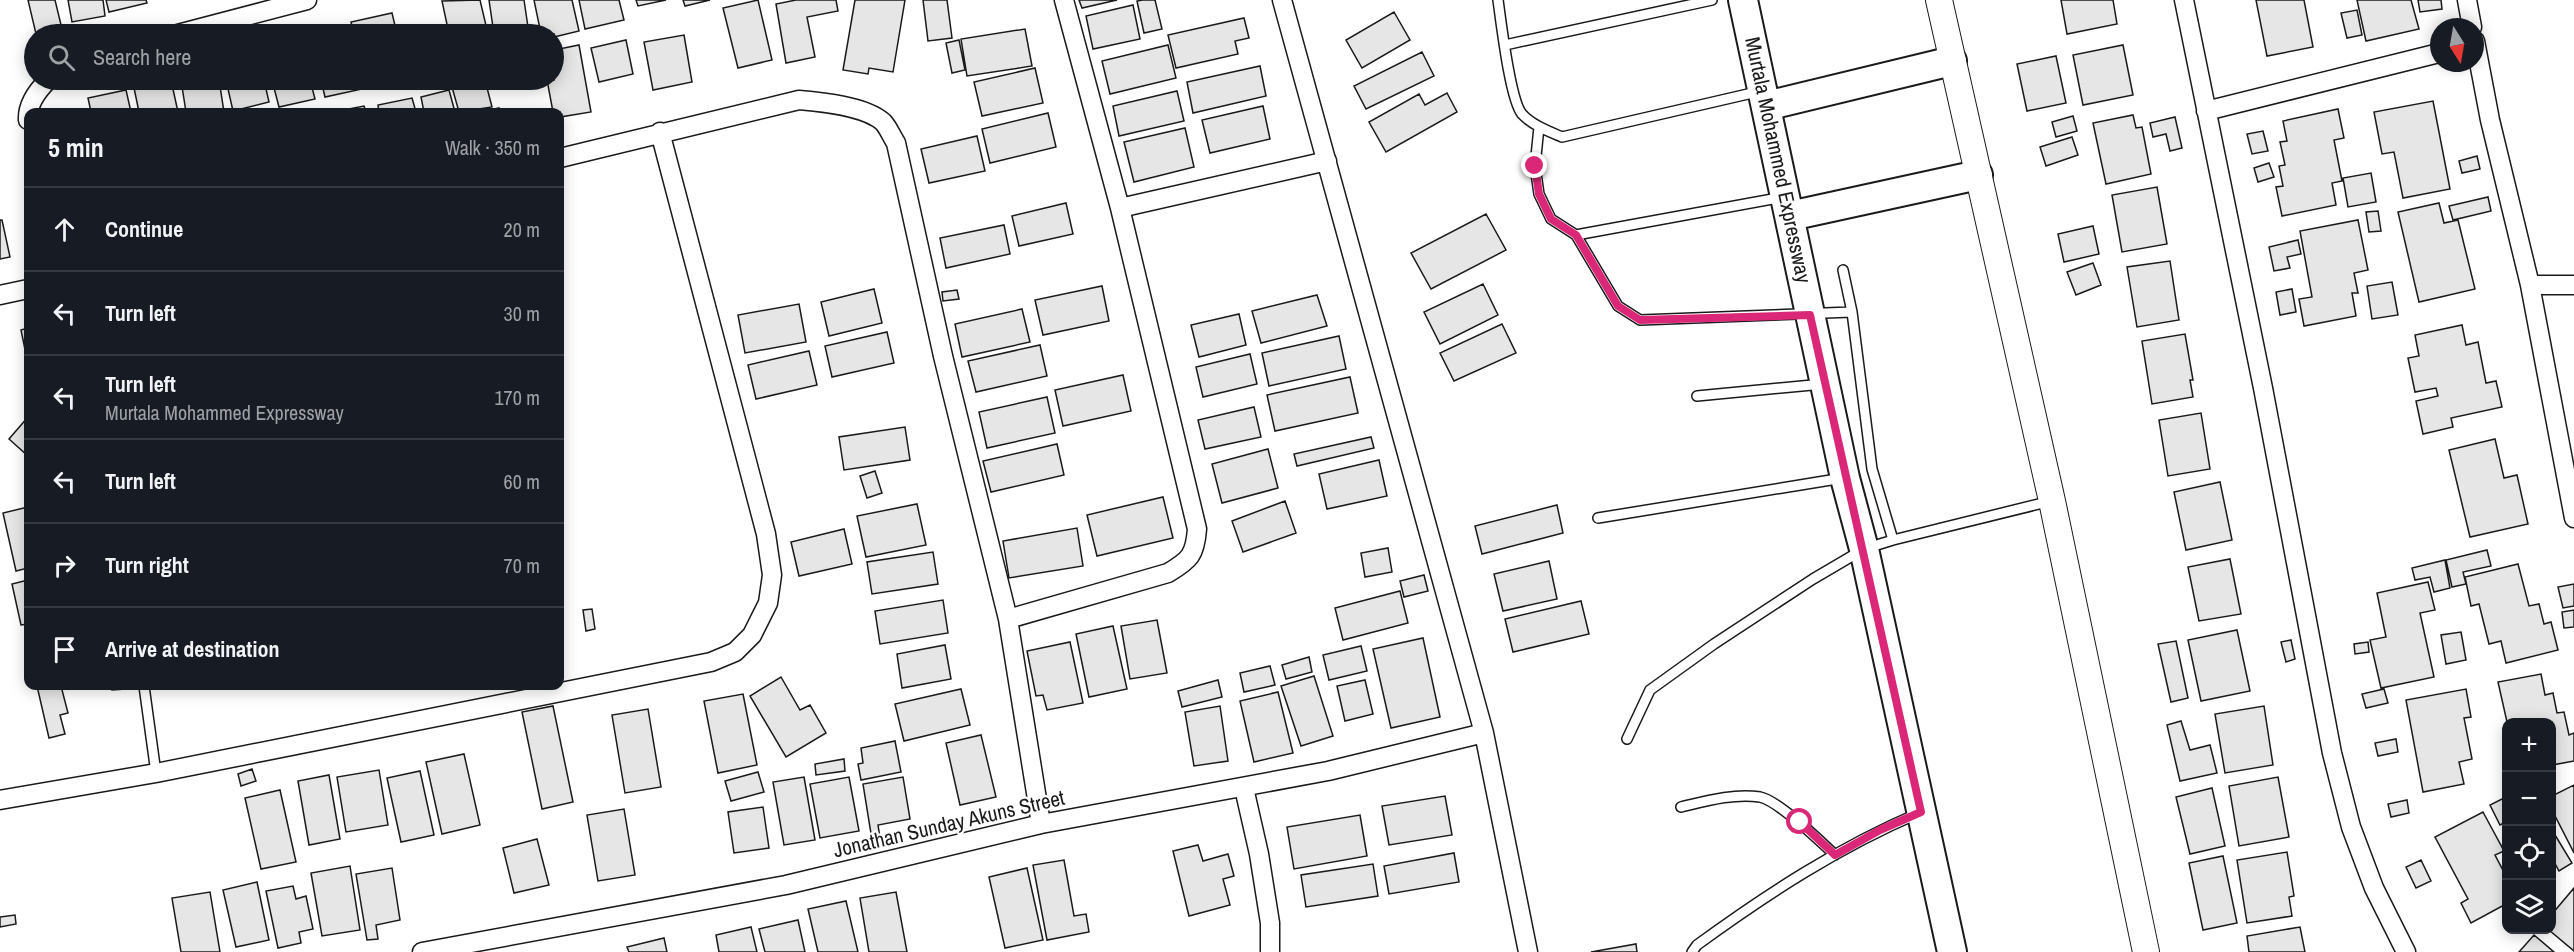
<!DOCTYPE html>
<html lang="en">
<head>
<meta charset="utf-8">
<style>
	:root { --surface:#171b24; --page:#20242c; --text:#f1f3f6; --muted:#9ea1a6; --line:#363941 }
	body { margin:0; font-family:"Archivo Narrow",sans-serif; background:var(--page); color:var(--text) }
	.controls { position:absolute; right:18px; bottom:18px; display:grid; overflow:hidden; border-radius:12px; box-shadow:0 3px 15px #0003 }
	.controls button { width:54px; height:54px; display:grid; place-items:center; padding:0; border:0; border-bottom:2px solid var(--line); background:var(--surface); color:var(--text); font:30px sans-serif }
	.compass { position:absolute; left:2430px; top:18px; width:54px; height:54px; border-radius:50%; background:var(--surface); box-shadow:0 3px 15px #0003; rotate:169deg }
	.stop { position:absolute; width:18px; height:18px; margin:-14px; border:4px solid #db2777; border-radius:50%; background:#fff }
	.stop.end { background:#db2777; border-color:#fff; box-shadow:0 2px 6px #0008 }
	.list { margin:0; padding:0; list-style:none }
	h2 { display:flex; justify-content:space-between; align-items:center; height:78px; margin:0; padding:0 24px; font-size:26px }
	h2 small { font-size:20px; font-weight:400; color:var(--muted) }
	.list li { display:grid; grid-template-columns:39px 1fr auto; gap:18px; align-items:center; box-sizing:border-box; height:84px; padding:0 24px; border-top:2px solid var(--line) }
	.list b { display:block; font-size:22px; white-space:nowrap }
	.list p { margin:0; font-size:20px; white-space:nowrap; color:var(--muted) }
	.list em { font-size:20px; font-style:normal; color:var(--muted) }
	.icon { flex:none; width:33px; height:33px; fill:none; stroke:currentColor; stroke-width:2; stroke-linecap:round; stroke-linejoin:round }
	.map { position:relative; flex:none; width:2574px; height:952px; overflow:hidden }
	.search { position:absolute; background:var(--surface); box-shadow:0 3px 15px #0003; left:24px; top:24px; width:540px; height:66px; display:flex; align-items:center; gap:15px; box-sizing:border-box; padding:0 21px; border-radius:33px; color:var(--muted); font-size:22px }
	.panel { position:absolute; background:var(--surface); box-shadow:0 3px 15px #0003; left:24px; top:108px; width:540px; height:582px; border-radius:12px }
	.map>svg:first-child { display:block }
</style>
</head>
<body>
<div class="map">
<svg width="2574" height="952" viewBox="0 0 2574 952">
	<rect width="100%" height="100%" fill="#fff"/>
	<!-- building -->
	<path fill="#e6e6e6" stroke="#1a1a1a" stroke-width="1.5" d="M28,0H55L62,29L36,34Z
		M68,0H103L105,16L72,22Z
		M106,0H146L147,3L109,12Z
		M480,0L488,34H449L442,1Z
		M489,0H524L529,34H494Z
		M534,0H572L579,31L554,37V34H541Z
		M579,0H619L624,20L585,29Z
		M636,0H666L638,6Z
		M683,0H710L685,6Z
		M758,0L772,60L738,68L723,8Z
		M796,0H836L838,11L807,17L815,57L786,63L776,4Z
		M855,0H905L893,72L869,68L868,74L843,70Z
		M923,0H947L952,38L928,41Z
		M1079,0H1117L1082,8Z
		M1143,0H1155L1162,29L1144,33L1137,1Z
		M2061,0H2113L2117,24L2067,34Z
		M2256,0H2304L2313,47L2267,56Z
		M2357,0H2411L2419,29L2366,41Z
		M2418,0H2441L2442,9L2420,12Z
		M1133,5L1140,39L1093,49L1086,16Z
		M2357,10L2362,35L2347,38L2341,13Z
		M1394,12L1410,40L1362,68L1346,40Z
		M392,13L397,34H354L351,22Z
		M1244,18L1249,38L1235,41L1238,54L1176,68L1168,35Z
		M273,25L277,34H262L260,30Z
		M348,27L349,34H316Z
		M1025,29L1032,66L967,76L961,39Z
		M684,35L692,82L653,90L644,42Z
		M626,40L633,74L599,82L591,48Z
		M959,40L965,70L952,73L946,43Z
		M579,45L591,112L560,117V112H553L547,80H554V50Z
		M1168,45L1176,78L1110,94L1102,61Z
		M2123,45L2133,95L2083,105L2073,55Z
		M1422,52L1434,76L1366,109L1354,86Z
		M2056,56L2066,103L2027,111L2017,64Z
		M1260,66L1266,96L1193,113L1187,82Z
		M1035,68L1043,103L982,116L974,82Z
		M151,80H171L178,112H139L133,83Z
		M181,80H219L224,112H186Z
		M226,80H264L269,102L233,111Z
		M272,80H310L315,99L279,107Z
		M321,80H360L362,89L325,97Z
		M370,80H388L371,84Z
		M485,80L492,107L459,112L452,87Z
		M126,90L131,112H91L88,98Z
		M449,90L455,112H424L421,97Z
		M1177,91L1184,121L1119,136L1113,106Z
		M1447,93L1457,112L1386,152L1369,122L1419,94L1425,105Z
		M412,98L416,112H379L378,105Z
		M2433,101L2450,189L2403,198L2394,152L2382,154L2374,112Z
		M364,106L366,112H333Z
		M1263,106L1270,139L1210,153L1202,120Z
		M499,108L500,112H481Z
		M2338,109L2344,138L2334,140L2342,181L2332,183L2336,205L2282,216L2276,187L2283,186L2279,166L2285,165L2280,142L2287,141L2283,121Z
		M1048,113L1056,147L990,163L982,129Z
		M2133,115L2136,128L2142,127L2151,174L2106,184L2093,123Z
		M2073,116L2077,131L2056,137L2052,122Z
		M2175,117L2182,148L2170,151L2166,134L2153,137L2150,123Z
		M1185,128L1194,167L1134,182L1124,142Z
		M2263,131L2268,151L2252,154L2247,134Z
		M977,136L985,171L929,183L921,149Z
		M2072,137L2078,155L2046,166L2040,147Z
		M2477,156L2480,169L2462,173L2459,161Z
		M2269,163L2274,177L2258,182L2254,168Z
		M2371,173L2376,202L2348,207L2343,178Z
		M2157,187L2167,244L2122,252L2112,195Z
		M2488,197L2491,211L2453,220L2449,206Z
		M1066,203L1073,234L1019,246L1012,216Z
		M2439,203L2444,223L2458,220L2475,289L2419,302L2398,212Z
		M2378,211L2381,231L2369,232L2366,212Z
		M1486,214L1506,250L1431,289L1411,253Z
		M0,220H2L10,257L0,259Z
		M2358,220L2368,270L2354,273L2358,293H2352L2356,316L2304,326L2299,299L2312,297L2300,231Z
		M1004,225L1010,254L946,268L940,238Z
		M2093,226L2099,254L2064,262L2058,234Z
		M2298,240L2301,254L2287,257L2290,268L2274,271L2269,247Z
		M2170,261L2179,320L2137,327L2127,267Z
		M2093,263L2101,285L2076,295L2067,272Z
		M2392,282L2398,315L2372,319L2367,286Z
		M1483,284L1498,315L1440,344L1424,312Z
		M1102,286L1109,321L1043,335L1035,300Z
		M874,289L882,323L829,336L821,302Z
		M2292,289L2296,312L2280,315L2276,292Z
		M957,290L959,299L943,301L942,292Z
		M1317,295L1327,326L1261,343L1252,311Z
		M799,304L806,342L745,353L738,315Z
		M1022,309L1030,342L962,357L955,324Z
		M1239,314L1246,345L1199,357L1191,325Z
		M1502,324L1516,353L1454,381L1440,353Z
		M2462,325L2466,345L2478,342L2486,383L2496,381L2502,407L2451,418L2453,427L2423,434L2416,401L2438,396L2436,388L2415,392L2408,358L2419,356L2415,335Z
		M28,328V364L21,330Z
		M887,332L894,363L832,377L825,346Z
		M2185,334L2193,380H2190L2193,397L2152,404L2142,341Z
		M1339,336L1346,369L1269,386L1262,353Z
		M1040,345L1047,376L976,392L968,361Z
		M809,351L817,385L756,399L748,365Z
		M1250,354L1257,384L1203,397L1196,367Z
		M1123,375L1131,411L1063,426L1055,390Z
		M1350,377L1358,413L1275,431L1267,395Z
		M1047,397L1055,433L987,448L979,412Z
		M1254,407L1261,437L1205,449L1198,420Z
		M2201,413L2210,469L2168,476L2159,420Z
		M28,417V456L9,439Z
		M905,427L910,460L844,470L839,437Z
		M1371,437L1374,448L1297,466L1294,454Z
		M2495,439L2504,478L2517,475L2528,524L2470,537L2449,450Z
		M1057,444L1064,475L991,492L983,461Z
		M1268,449L1278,488L1222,503L1212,464Z
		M1379,460L1387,496L1327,509L1319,474Z
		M875,471L882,493L867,498L860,476Z
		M2220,482L2232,540L2186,550L2174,492Z
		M1163,497L1173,538L1097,556L1087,515Z
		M1285,501L1296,533L1243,552L1232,521Z
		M917,504L926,545L866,557L857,516Z
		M1557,505L1563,533L1482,554L1475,526Z
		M28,507V568L16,571L3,513Z
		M1077,528L1083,566L1009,578L1003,541Z
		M844,529L852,564L799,576L791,542Z
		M1388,548L1392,572L1365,577L1361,553Z
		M2487,550L2491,566L2463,572L2466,584L2452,587L2446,560Z
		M933,552L938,584L872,594L867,562Z
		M2230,559L2241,614L2199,621L2188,567Z
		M2445,560L2450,588L2434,592L2430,577L2415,580L2412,568Z
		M1549,561L1557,599L1503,611L1494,574Z
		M2518,564L2529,606L2539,604L2544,624L2551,622L2558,650L2506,663L2501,641L2489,644L2479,604L2471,606L2465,577Z
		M1424,575L1428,591L1404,597L1400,581Z
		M28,580V624L21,625L12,584Z
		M2428,582L2435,610L2420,613L2434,677L2381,688L2370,640L2386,637L2377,593Z
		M2574,584V606L2563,608L2558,587Z
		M1400,591L1408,623L1343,640L1335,608Z
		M943,600L948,633L880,644L875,611Z
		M1581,601L1589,634L1513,652L1505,619Z
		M592,609L595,629L586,631L583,610Z
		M2574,610V627L2564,628L2562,612Z
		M1157,620L1167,673L1130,679L1121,626Z
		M1113,626L1127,689L1089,697L1076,634Z
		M2237,630L2250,691L2201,701L2188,640Z
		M2461,632L2466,660L2446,664L2441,635Z
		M1423,638L1440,717L1391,728L1373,649Z
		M2291,640L2295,659L2286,662L2281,642Z
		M2176,641L2188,698L2171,702L2158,644Z
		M1070,642L1083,703L1047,710L1043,695L1036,696L1027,651Z
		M2368,642L2369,652L2355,654L2354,644Z
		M945,645L951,679L902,688L897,654Z
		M1361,646L1367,671L1329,680L1323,655Z
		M1309,657L1312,672L1286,679L1282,665Z
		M1270,666L1275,685L1244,692L1240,673Z
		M2541,674L2545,695L2553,693L2557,713L2564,712L2569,735L2574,733V761L2552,765V722H2507L2498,682Z
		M1314,676L1333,736L1301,746L1281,686Z
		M781,677L800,710L810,705L826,733L786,757L750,696Z
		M1218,680L1222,697L1182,707L1178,691Z
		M1365,680L1373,714L1345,721L1337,686Z
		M37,686H61L68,713L60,715L65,734L49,738Z
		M112,686H126V689L112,690Z
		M961,689L970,725L904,741L895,704Z
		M2384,689L2388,703L2366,708L2362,694Z
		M2466,689L2471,717L2464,718L2472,759L2459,762L2464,784L2423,792L2406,700Z
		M1278,692L1293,753L1254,762L1240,701Z
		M743,694L757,765L718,773L704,701Z
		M553,706L573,802L542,809L522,712Z
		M1220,706L1228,761L1194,766L1185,712Z
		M2264,706L2273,765L2225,773L2215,714Z
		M648,709L661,787L625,793L612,715Z
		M2181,721L2190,750L2210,745L2217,773L2180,781L2167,725Z
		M981,735L996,797L960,805L946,743Z
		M2396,739L2398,752L2378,756L2375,743Z
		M895,741L901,772L861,780L858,764L863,763L861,748Z
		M464,754L480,825L442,834L426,762Z
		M844,759L845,771L816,775L815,764Z
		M252,769L256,781L241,786L238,774Z
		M379,770L388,825L346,832L337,777Z
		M420,771L434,835L401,842L387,778Z
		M758,772L764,792L731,801L725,781Z
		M329,775L340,839L309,845L298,781Z
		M804,777L815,840L784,845L773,782Z
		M849,777L859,831L820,838L810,784Z
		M903,777L910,819L878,825L881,844L873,846L863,784Z
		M2278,777L2289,837L2239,846L2229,786Z
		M2574,785V853L2552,810V796Z
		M2212,788L2225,846L2190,854L2176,797Z
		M280,790L296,862L261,869L245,798Z
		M1445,796L1452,835L1389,845L1382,806Z
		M2506,797V822L2500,825L2490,805Z
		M2407,800L2409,813L2391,817L2388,804Z
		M763,807L769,848L734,853L728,812Z
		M624,809L635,875L598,881L587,815Z
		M2483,812L2504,851L2495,855L2506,876V904L2471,923L2461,903L2468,899L2435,837Z
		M1360,815L1367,856L1294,869L1287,827Z
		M2552,830L2572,863L2559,871L2552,858Z
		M537,839L549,885L514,893L503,848Z
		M1198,845L1203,861L1228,854L1234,876L1223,879L1230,905L1189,916L1173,851Z
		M2287,852L2294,896L2289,897L2292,916L2247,923L2237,860Z
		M1454,853L1459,882L1389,894L1384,866Z
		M2223,856L2237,923L2203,930L2189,863Z
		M1064,860L1074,916L1086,914L1089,932L1047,940L1033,865Z
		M2421,860L2431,881L2416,888L2406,867Z
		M1373,864L1378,896L1306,907L1301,875Z
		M350,866L360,930L322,936L311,873Z
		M392,868L400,920L376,925L378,939L367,940L356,874Z
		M1027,868L1043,940L1005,948L989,877Z
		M257,882L269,940L236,947L223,890Z
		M293,886L296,899L306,896L313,929L299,932L301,943L278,948L266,891Z
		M2574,888V951L2549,930H2552V914Z
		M210,892L220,952H181L172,898Z
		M896,892L907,952H869L860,898Z
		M846,901L858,952H818L808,909Z
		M15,915L16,924L0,927V917Z
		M798,920L805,952H765L759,929Z
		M751,927L757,952H719L716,935Z
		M2300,927L2305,952H2249L2247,936Z
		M2534,935L2554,952H2519Z
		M664,938L667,952H629L627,947Z
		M1636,944L1637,952H1591Z"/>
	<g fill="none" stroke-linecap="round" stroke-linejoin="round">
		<!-- service casing -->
		<g stroke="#1a1a1a" stroke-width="12">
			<path id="service" d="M1498,0C1501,21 1510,100 1522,114C1532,125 1548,131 1562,137L1761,91
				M1505,45L1712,0
				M1539,127L1535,166L1539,194L1551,219L1576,235L1618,306L1640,320L1852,312
				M1576,235L1783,197
				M1843,270L1852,312L1872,469L1893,540
				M1697,396L1823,384
				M1598,518L1843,478
				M144,686L156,773
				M1627,739L1650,690L1714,644L1813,579L1864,549L1893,540L2051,501
				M1681,807C1706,801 1734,793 1760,797C1779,801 1820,841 1835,855
				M1692,952L1697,945C1767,894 1839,847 1919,813"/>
		</g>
		<!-- minor casing -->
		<g stroke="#1a1a1a" stroke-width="21">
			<path id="minor" d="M1282,0L1484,733L1528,952
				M2184,0L2263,388L2332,753L2351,827L2374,888L2406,952
				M2467,0L2472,27
				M178,34L307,0
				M2475,41L2490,120L2530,285L2574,518
				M2206,111L2439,53
				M28,120C27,104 37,91 48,80
				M560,158L799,100C822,102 865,106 883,122C888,127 892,137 896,143L943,356L1008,619
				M1120,208L1327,161
				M2530,285H2574
				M0,295L28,289
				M1244,788L1259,854L1270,923V952
				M0,800L156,773L711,662L735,652L752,635L768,603L772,575L766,534L660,132
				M1041,824L1008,619L1168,573C1190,560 1195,555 1197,529L1120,208L1064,0
				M422,952L786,885L1041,824L1328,771L1484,733"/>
		</g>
		<!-- secondary casing -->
		<g stroke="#1a1a1a" stroke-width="28">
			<path id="secondary" d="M1939,0L2052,501L2146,952"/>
		</g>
		<!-- primary casing -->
		<g stroke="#1a1a1a" stroke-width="32">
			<path id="primary" d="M1743,0L1845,478L1864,549L1952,952
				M1766,106L1952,61
				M1790,216L1978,175"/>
		</g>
		<!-- service -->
		<use href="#service" stroke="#fff" stroke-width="9"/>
		<!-- minor -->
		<use href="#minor" stroke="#fff" stroke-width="18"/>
		<!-- secondary -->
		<use href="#secondary" stroke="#fff" stroke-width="26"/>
		<!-- primary -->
		<use href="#primary" stroke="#fff" stroke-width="28"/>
	</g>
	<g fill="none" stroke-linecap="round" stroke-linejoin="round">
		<!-- route -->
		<path stroke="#db2777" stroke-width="8" d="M1535,166L1539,194L1551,219L1576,235L1618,306L1640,320L1810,315L1921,812L1880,830L1835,855L1800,822"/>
	</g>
	<g text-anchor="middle" stroke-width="4.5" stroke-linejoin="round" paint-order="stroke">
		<!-- street labels -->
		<g font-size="21" fill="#1a1a1a" stroke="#fff">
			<text transform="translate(1778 160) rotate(78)" y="7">Murtala Mohammed Expressway</text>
			<text transform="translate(949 824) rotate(-13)" y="7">Jonathan Sunday Akuns Street</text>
		</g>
	</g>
</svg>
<div class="controls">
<button>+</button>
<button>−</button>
<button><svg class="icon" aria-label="locate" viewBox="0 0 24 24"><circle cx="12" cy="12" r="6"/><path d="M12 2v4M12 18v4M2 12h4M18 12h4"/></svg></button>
<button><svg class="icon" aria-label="layers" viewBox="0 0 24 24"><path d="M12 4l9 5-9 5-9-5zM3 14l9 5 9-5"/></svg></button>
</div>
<svg class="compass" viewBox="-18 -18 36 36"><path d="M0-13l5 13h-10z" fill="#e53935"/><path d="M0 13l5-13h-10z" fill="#9ea1a6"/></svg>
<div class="stop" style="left:1800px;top:822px"></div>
<div class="stop end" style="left:1535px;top:166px"></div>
<div class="search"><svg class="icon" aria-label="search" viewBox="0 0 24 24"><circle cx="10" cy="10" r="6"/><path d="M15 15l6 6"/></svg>Search here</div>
<section class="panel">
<h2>5 min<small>Walk · 350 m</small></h2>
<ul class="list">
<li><svg class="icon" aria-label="ahead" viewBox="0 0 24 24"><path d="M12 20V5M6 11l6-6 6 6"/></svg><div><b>Continue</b></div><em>20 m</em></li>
<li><svg class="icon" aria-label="left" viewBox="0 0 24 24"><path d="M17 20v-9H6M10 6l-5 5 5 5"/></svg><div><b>Turn left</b></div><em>30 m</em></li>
<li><svg class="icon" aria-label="left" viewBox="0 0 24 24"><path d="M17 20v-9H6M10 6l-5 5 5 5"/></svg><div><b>Turn left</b><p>Murtala Mohammed Expressway</p></div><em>170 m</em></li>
<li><svg class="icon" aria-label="left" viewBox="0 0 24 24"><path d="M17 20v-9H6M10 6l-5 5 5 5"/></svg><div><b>Turn left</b></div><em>60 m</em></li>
<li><svg class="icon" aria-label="right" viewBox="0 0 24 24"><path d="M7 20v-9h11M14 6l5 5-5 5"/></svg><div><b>Turn right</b></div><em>70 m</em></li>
<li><svg class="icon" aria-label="arrive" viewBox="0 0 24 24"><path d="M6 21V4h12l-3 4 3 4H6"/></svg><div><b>Arrive at destination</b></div></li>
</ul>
</section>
</div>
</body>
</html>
